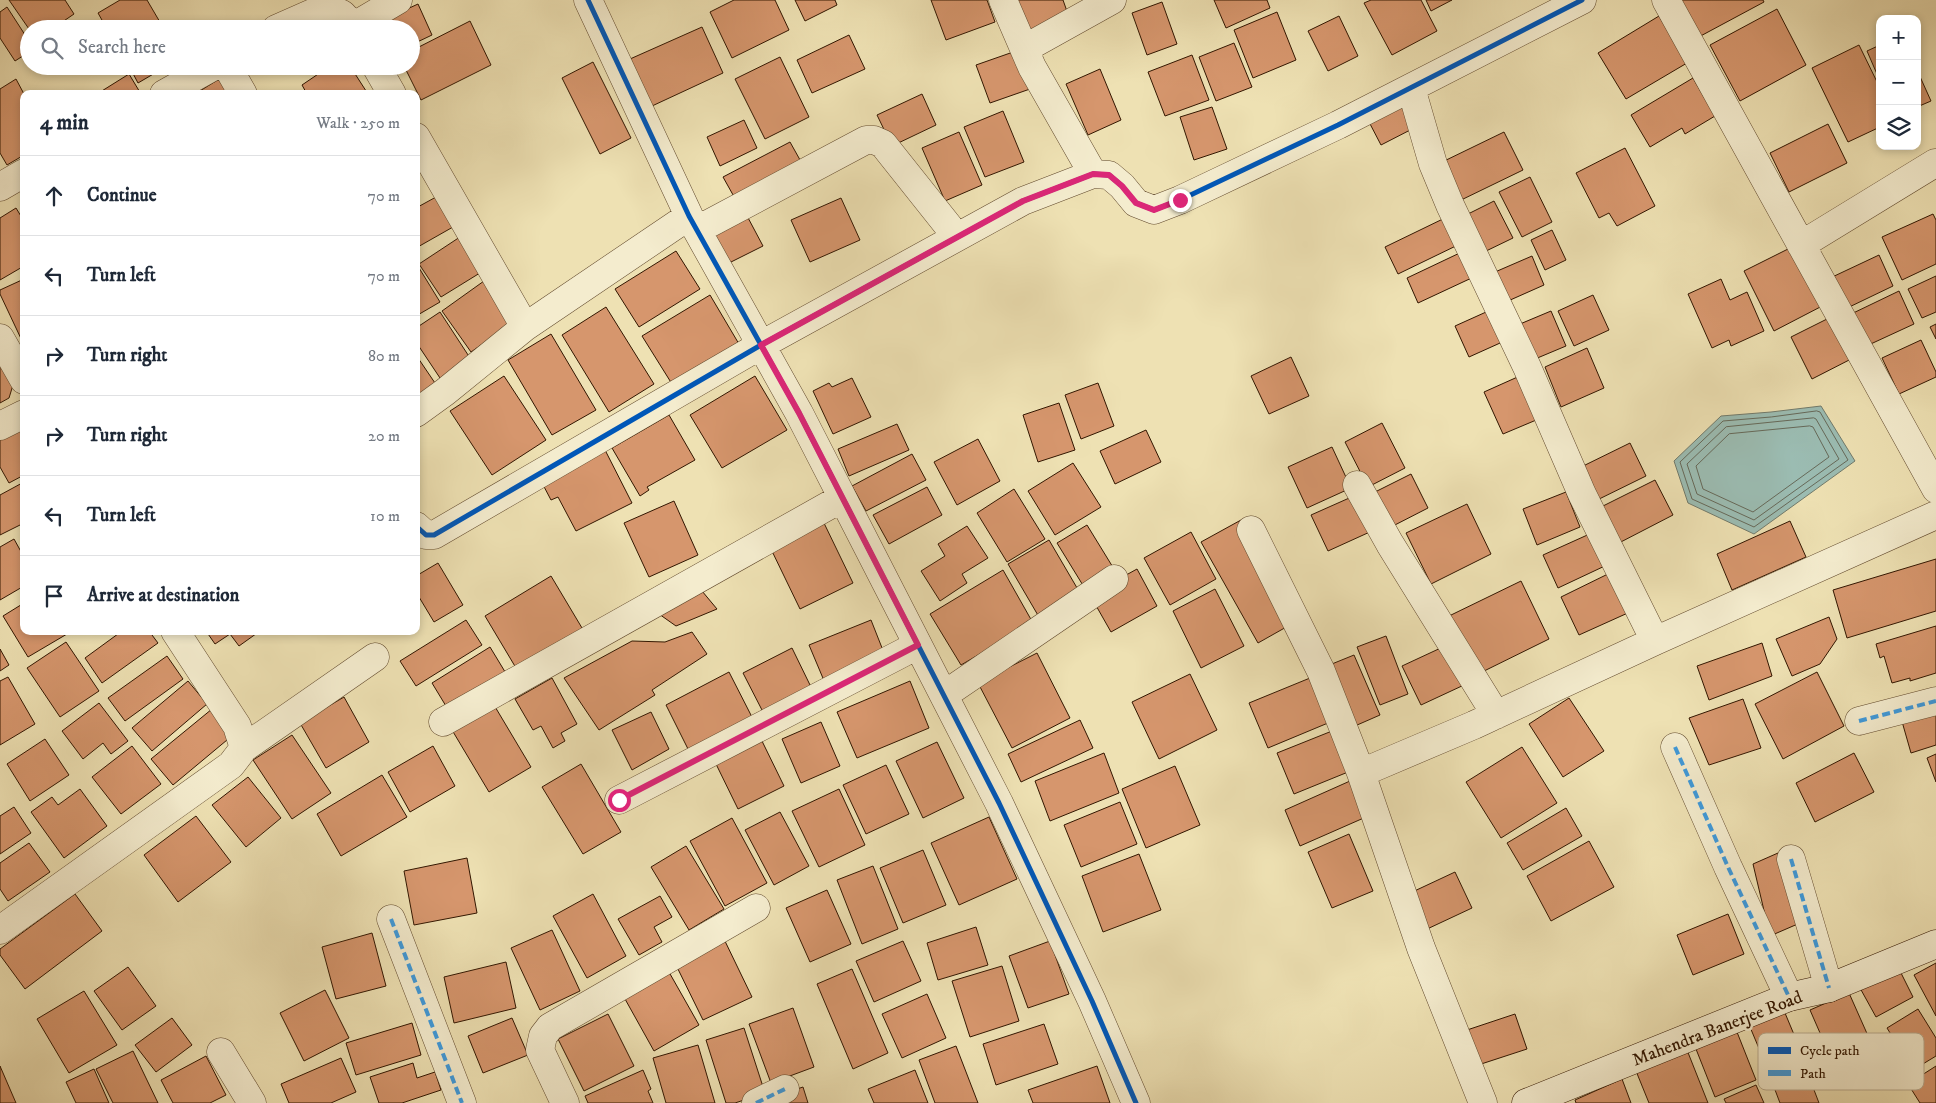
<!DOCTYPE html>
<html lang="en">
<head>
<meta charset="utf-8">
<style>
	:root { --surface:#fff; --page:#f6f6f7; --text:#1f2937; --muted:#747a83; --line:#e0e1e3 }
	body { margin:0; font-family:"IM FELL DW Pica",serif; background:var(--page); color:var(--text) }
	.controls { position:absolute; right:15px; top:15px; display:grid; overflow:hidden; border-radius:10px; box-shadow:0 2px 8px #0003 }
	.controls button { width:45px; height:45px; display:grid; place-items:center; padding:0; border:0; border-bottom:1px solid var(--line); background:var(--surface); color:var(--text); font:25px sans-serif }
	.stop { position:absolute; width:15px; height:15px; margin:-11px; border:4px solid #db2777; border-radius:50%; background:#fff }
	.stop.end { background:#db2777; border-color:#fff; box-shadow:0 1px 5px #0008 }
	.list { margin:0; padding:0; list-style:none }
	h2 { display:flex; justify-content:space-between; align-items:center; height:65px; margin:0; padding:0 20px; font-size:21px }
	h2 small { font-size:16px; font-weight:400; color:var(--muted) }
	.list li { display:grid; grid-template-columns:32px 1fr auto; gap:15px; align-items:center; box-sizing:border-box; height:80px; padding:0 20px; border-top:1px solid var(--line) }
	.list b { display:block; font-size:19px; white-space:nowrap }
	.list em { font-size:16px; font-style:normal; color:var(--muted) }
	.icon { flex:none; width:28px; height:28px; fill:none; stroke:currentColor; stroke-width:2; stroke-linecap:round; stroke-linejoin:round }
	.map { position:relative; flex:none; width:1936px; height:1103px; overflow:hidden }
	.search { position:absolute; background:var(--surface); box-shadow:0 2px 8px #0003; left:20px; top:20px; width:400px; height:55px; display:flex; align-items:center; gap:12px; box-sizing:border-box; padding:0 18px; border-radius:28px; color:var(--muted); font-size:19px }
	.panel { position:absolute; background:var(--surface); box-shadow:0 2px 8px #0003; left:20px; top:90px; width:400px; height:545px; border-radius:10px }
	.map>svg:first-child { display:block }
</style>
</head>
<body>
<div class="map">
<svg width="1936" height="1103" viewBox="0 0 1936 1103">
	<rect width="100%" height="100%" fill="#eee1b3"/>
	<filter id="stains"><feTurbulence type="fractalNoise" baseFrequency=".004" numOctaves="4"/><feColorMatrix values="0 0 0 0 .2 0 0 0 0 .09 0 0 0 0 .02 0 0 0 .5 -.17"/></filter>
	<radialGradient id="worn" r=".72"><stop offset=".6" stop-color="#630" stop-opacity="0"/><stop offset="1" stop-color="#630" stop-opacity=".3"/></radialGradient>
	<!-- water -->
	<path fill="#9bbcb2" stroke="#717a6b" d="M1821,406L1855,461L1754,534L1688,503L1674,461L1721,416L1771,412Z"/>
	<g fill="none" stroke-linecap="round" stroke-linejoin="round">
		<!-- shore -->
		<path stroke="#666959" stroke-width="1" d="M1817,411L1820,412L1848,460L1754,527L1692,499L1680,462L1723,421L1771,417Z
			M1814,418L1816,419L1839,459L1754,520L1697,494L1687,464L1726,427Z
			M1810,426L1813,427L1829,457L1753,512L1703,489L1696,466L1729,434Z"/>
	</g>
	<!-- building -->
	<path fill="#d6966d" stroke="#321600" d="M9,0H65L74,14L52,29H29Z
		M120,0H147L164,29H107L98,13Z
		M734,0H775L789,30L732,58L710,12Z
		M795,0H835L837,5L805,21Z
		M931,0H987L995,22L946,40Z
		M1009,0H1063L1069,17L1022,36Z
		M1214,0H1267L1270,8L1226,28Z
		M1371,0H1421L1437,31L1392,55L1364,3Z
		M1426,0H1452L1431,11Z
		M1674,0H1763L1764,2L1695,39Z
		M1162,2L1177,44L1147,55L1132,13Z
		M418,4L432,35L411,45V29H382L379,22Z
		M7,7L29,41V52L15,61L0,38V12Z
		M1777,9L1806,65L1740,101L1710,45Z
		M1277,12L1296,60L1253,78L1234,30Z
		M1339,16L1358,56L1328,71L1308,31Z
		M1659,16L1687,63L1626,99L1598,53Z
		M470,21L491,65L421,100L404,66H411V51Z
		M702,27L723,73L652,106L630,59Z
		M849,35L865,69L812,93L797,60Z
		M1234,43L1252,87L1216,101L1199,57Z
		M1859,45L1880,88V127L1848,142L1812,68Z
		M1880,45V81L1867,51Z
		M1016,51L1030,89L990,103L976,65Z
		M1192,55L1209,100L1165,116L1148,72Z
		M780,57L809,117L765,139L735,79Z
		M593,62L631,138L600,154L562,78Z
		M129,66H167L138,83Z
		M330,66H350L368,94H307L302,85Z
		M1100,69L1121,120L1088,135L1066,84Z
		M1917,70L1931,101L1917,107Z
		M129,74L141,94H97Z
		M227,74L239,94H195Z
		M1693,78L1715,116L1685,134L1682,128L1650,147L1631,115Z
		M16,79L24,94V155L7,165L0,153V89Z
		M922,94L936,125L892,146L877,115Z
		M1403,103L1416,127L1381,145L1368,120Z
		M1212,107L1227,149L1194,160L1180,117Z
		M1003,111L1024,162L985,177L964,127Z
		M744,120L757,148L720,166L707,137Z
		M1828,124L1847,163L1789,192L1770,153Z
		M959,132L982,185L945,201L922,148Z
		M1504,132L1523,170L1457,202L1438,164Z
		M790,142L804,167L737,202L723,177Z
		M1625,148L1655,206L1617,226L1609,213L1599,218L1576,173Z
		M1530,177L1552,222L1522,237L1499,192Z
		M436,197L453,227L416,248V208Z
		M841,198L860,240L810,262L791,220Z
		M1494,201L1513,238L1484,252L1466,215Z
		M16,208L24,221V266L0,280V218Z
		M746,214L763,246L721,267L704,234Z
		M1933,214L1936,220V264L1902,280L1882,237Z
		M1449,216L1462,243L1398,274L1385,247Z
		M1552,230L1566,260L1545,270L1531,240Z
		M466,233L488,268L441,297L419,264Z
		M1796,245L1826,304L1774,331L1744,271Z
		M1466,250L1478,275L1418,303L1407,278Z
		M676,251L700,289L639,327L615,289Z
		M1879,255L1893,286L1843,310L1828,279Z
		M1532,256L1544,285L1508,301L1495,272Z
		M416,263L440,302L416,316Z
		M1936,276V312L1922,318L1908,289Z
		M24,279V345L0,294V290Z
		M1721,279L1730,300L1747,292L1764,331L1731,346L1729,340L1712,348L1688,294Z
		M484,281L514,322L471,352L442,311Z
		M1899,291L1914,324L1862,348L1847,316Z
		M710,295L739,344L672,384L642,336Z
		M1593,295L1609,330L1574,346L1558,311Z
		M606,307L654,384L609,412L562,335Z
		M1495,308L1509,339L1469,357L1455,326Z
		M1551,311L1566,346L1535,359L1520,324Z
		M440,312L472,361L442,381L416,342V328Z
		M1835,315L1855,357L1812,379L1791,337Z
		M1936,324V339L1930,327Z
		M551,334L596,410L552,435L508,360Z
		M1921,340L1936,372V377L1899,394L1882,358Z
		M1587,348L1604,388L1561,407L1545,367Z
		M416,355L435,383L416,397Z
		M1291,357L1309,396L1269,414L1251,376Z
		M0,361L13,385L9,398L0,403Z
		M1522,375L1541,418L1503,434L1484,392Z
		M504,376L546,440L492,475L450,411Z
		M755,376L787,430L722,468L690,415Z
		M852,378L871,417L833,434L813,391L829,383L832,387Z
		M1098,383L1114,426L1081,439L1065,395Z
		M1059,403L1075,450L1038,462L1023,415Z
		M669,415L695,460L647,487L649,490L640,496L612,448Z
		M24,420V475L9,483L0,467V433Z
		M1382,423L1405,468L1368,487L1345,442Z
		M897,424L909,450L849,476L838,449Z
		M1146,430L1161,462L1115,484L1100,451Z
		M978,439L1000,481L957,505L934,462Z
		M1630,443L1646,476L1591,503L1575,470Z
		M603,446L632,503L576,531L558,497L551,500L540,479Z
		M1332,447L1351,488L1307,508L1288,467Z
		M912,454L926,480L866,511L852,486Z
		M1073,463L1101,507L1055,535L1028,491Z
		M1411,474L1428,508L1389,528L1371,494Z
		M1655,480L1673,515L1615,545L1597,509Z
		M24,482V523L0,535V495Z
		M927,487L942,515L889,544L873,515Z
		M1014,489L1045,539L1007,562L977,513Z
		M1566,492L1580,527L1537,545L1523,509Z
		M1356,495L1372,531L1328,551L1311,515Z
		M674,501L698,555L649,577L624,523Z
		M1467,504L1491,554L1431,584L1406,533Z
		M1241,520L1297,621L1258,643L1201,542Z
		M823,521L853,583L800,609L770,547Z
		M1790,521L1806,557L1732,590L1717,554Z
		M1087,525L1114,569L1084,587L1057,543Z
		M967,526L988,558L962,574L967,583L940,601L921,571L945,556L938,544Z
		M1191,532L1216,579L1170,605L1144,558Z
		M1594,532L1609,564L1558,588L1543,555Z
		M14,539L24,557V586L0,600V547Z
		M1049,540L1080,593L1039,617L1008,564Z
		M1936,559V611L1847,638L1833,590Z
		M438,563L463,605L434,622L416,592V576Z
		M1137,569L1157,606L1111,632L1090,595Z
		M1003,570L1033,623L961,665L930,614Z
		M1612,572L1630,612L1579,635L1561,597Z
		M551,576L585,633L519,673L485,616Z
		M1521,581L1549,639L1478,674L1449,616Z
		M1215,589L1244,646L1201,668L1173,611Z
		M702,591L717,609L676,626L659,614Z
		M24,603V631H65L67,634L28,657L3,616Z
		M1829,617L1837,639L1820,664L1792,676L1776,639Z
		M466,620L482,645L416,686L400,661Z
		M871,620L886,658L825,683L809,645Z
		M1936,626V673L1910,681V678L1892,683L1884,656L1880,658L1876,644Z
		M122,631H149L158,643L102,683L85,658Z
		M206,631H260L239,646L230,634L215,644Z
		M692,632L707,654L652,690L655,695L599,730L564,678L632,641L665,642Z
		M1386,636L1408,694L1380,705L1357,647Z
		M66,642L99,691L60,717L27,668Z
		M1762,643L1772,676L1709,700L1697,666Z
		M1445,646L1464,685L1421,705L1402,666Z
		M490,647L510,680L452,716L432,683Z
		M792,648L811,687L763,712L743,673Z
		M0,649L9,665L0,671Z
		M1037,653L1070,718L1012,748L978,683Z
		M1354,655L1380,715L1348,729L1322,668Z
		M167,656L183,679L125,721L108,698Z
		M729,672L754,721L690,753L666,705Z
		M1817,672L1844,726L1783,759L1755,704Z
		M1190,674L1217,730L1159,759L1132,702Z
		M8,677L35,724L0,745V681Z
		M552,678L577,724L561,733L565,741L553,748L541,726L533,730L515,699Z
		M1310,678L1328,723L1268,748L1249,703Z
		M188,681L207,704L152,751L132,728Z
		M910,681L929,728L857,758L837,712Z
		M344,697L369,742L326,768L300,723Z
		M1569,698L1604,751L1563,777L1529,724Z
		M1743,699L1761,748L1709,765L1689,718Z
		M99,703L128,741L111,754L103,743L83,759L62,731Z
		M494,705L531,767L489,792L452,730Z
		M1936,708V745L1911,753L1901,718Z
		M212,709L233,735L173,785L151,759Z
		M651,712L669,749L632,770L612,730Z
		M1080,720L1093,748L1021,782L1008,754Z
		M821,722L840,766L801,783L782,739Z
		M1337,729L1353,770L1294,794L1277,753Z
		M292,735L331,793L292,819L253,760Z
		M45,739L69,775L30,801L7,764Z
		M761,739L784,786L738,809L715,762Z
		M937,742L964,798L923,818L896,761Z
		M132,746L161,784L121,814L92,777Z
		M433,746L455,786L410,812L388,772Z
		M1522,747L1557,803L1501,838L1466,782Z
		M1104,753L1119,793L1050,821L1035,781Z
		M1854,753L1874,792L1815,822L1796,783Z
		M1936,754V782L1927,758Z
		M581,764L621,832L583,854L542,787Z
		M886,765L909,814L866,834L843,785Z
		M1175,766L1200,825L1146,848L1122,789Z
		M382,775L407,817L341,856L317,814Z
		M248,777L281,818L246,847L212,805Z
		M1350,781L1366,817L1300,846L1285,810Z
		M80,789L107,826L64,858L31,812L52,797L58,805Z
		M839,789L865,845L819,867L792,811Z
		M1120,802L1137,844L1081,867L1064,825Z
		M14,807L31,833L0,854V816Z
		M1566,808L1582,836L1523,870L1507,843Z
		M780,812L809,866L774,885L745,830Z
		M196,816L231,862L178,902L144,855Z
		M989,817L1017,879L959,905L931,843Z
		M732,818L767,883L725,906L690,841Z
		M1349,834L1373,891L1332,908L1308,852Z
		M1589,841L1614,887L1551,921L1527,876Z
		M29,843L50,872L8,901L0,889V863Z
		M686,846L724,909L689,930L651,867Z
		M923,850L946,905L903,923L880,868Z
		M1778,853L1800,923L1770,936L1753,864Z
		M1139,854L1161,910L1103,932L1082,876Z
		M467,858L477,913L414,925L404,871Z
		M873,866L898,929L862,944L837,880Z
		M1455,872L1472,908L1425,930L1408,894Z
		M827,890L851,944L810,962L786,908Z
		M75,894L102,931L25,989L0,955V949Z
		M593,894L626,956L587,978L553,916Z
		M660,896L672,917L654,927L662,942L639,955L618,919Z
		M1728,914L1744,954L1693,975L1677,935Z
		M976,927L988,965L938,980L927,943Z
		M552,930L580,991L540,1010L511,948Z
		M372,933L386,986L336,999L322,947Z
		M723,937L752,997L703,1020L674,961Z
		M903,941L921,981L874,1002L856,961Z
		M1050,941L1069,994L1028,1008L1009,956Z
		M506,962L516,1008L454,1023L444,977Z
		M1936,963V1016L1914,975Z
		M665,965L699,1025L654,1051L620,990Z
		M1002,966L1019,1021L970,1037L952,981Z
		M128,967L156,1006L122,1030L94,991Z
		M1898,967L1913,997L1876,1017L1860,988Z
		M852,969L888,1053L853,1069L817,984Z
		M325,990L349,1038L304,1061L280,1013Z
		M84,991L117,1045L69,1073L37,1019Z
		M1849,993L1873,1047L1834,1065L1810,1010Z
		M927,994L946,1038L902,1058L882,1014Z
		M793,1008L814,1067L771,1083L749,1024Z
		M1918,1009L1936,1038V1056L1913,1070L1887,1028Z
		M1785,1013L1803,1056L1768,1070L1750,1027Z
		M608,1014L634,1066L584,1091L558,1039Z
		M1515,1014L1527,1049L1472,1067L1461,1032Z
		M172,1018L192,1045L156,1072L135,1045Z
		M512,1018L528,1055L483,1073L468,1036Z
		M412,1023L421,1055L356,1075L346,1043Z
		M1044,1024L1058,1064L996,1085L983,1044Z
		M1735,1027L1756,1080L1715,1097L1694,1044Z
		M744,1028L765,1093L735,1103H726L706,1040Z
		M698,1045L715,1103H666L653,1058Z
		M956,1046L978,1103H935L919,1060Z
		M1687,1050L1708,1103H1649L1636,1071Z
		M133,1051L158,1103H113L96,1069Z
		M206,1056L226,1095L210,1103H173L161,1080Z
		M341,1058L356,1092L331,1103H289L281,1084Z
		M1803,1061L1819,1103H1780L1769,1074Z
		M413,1063L417,1078L435,1072L441,1090L402,1103H379L370,1077Z
		M0,1066L16,1103H0Z
		M1097,1066L1110,1103H1033L1028,1090Z
		M1936,1066V1103H1920L1908,1084Z
		M94,1069L109,1103H76L66,1082Z
		M643,1070L651,1089L648,1091L653,1103H588L585,1096Z
		M915,1070L928,1103H874L868,1089Z
		M1622,1079L1631,1103H1576L1575,1100Z
		M1756,1085L1764,1103H1726L1724,1099Z
		M803,1087L808,1103H782L779,1095Z"/>
	<g fill="none" stroke-linecap="round" stroke-linejoin="round">
		<!-- street casing -->
		<g stroke="#61492d" stroke-width="29">
			<path id="street" d="M588,0L689,216L799,413L999,803L1092,1001L1136,1103
				M1003,0L1032,67L1093,174
				M1666,0L1936,489
				M354,26L398,0
				M276,29L326,7L342,14L356,29
				M1024,49L1112,0
				M227,66L243,94
				M376,66L392,94
				M1411,88L1433,164L1450,205L1527,367L1582,494L1655,641
				M164,94L214,66
				M416,137L525,327
				M0,187L24,173
				M697,230L866,140H874L883,144L957,237
				M1801,245L1935,163
				M0,338L24,380
				M416,413L445,392L525,327L689,216
				M0,426L24,414
				M1357,485L1390,544L1496,715
				M416,526L426,535H434L761,345L1023,201L1093,174L1109,175L1122,186L1136,203L1154,210L1180,200L1338,125L1582,0
				M1251,530L1321,671L1361,773L1421,948L1483,1103
				M944,695L1114,579
				M1859,721L1936,701
				M443,722L842,498
				M1675,747L1728,867L1789,997
				M244,748L375,657
				M1361,773L1474,725L1655,641L1936,515
				M619,800L918,645
				M1791,859L1829,988
				M391,919L462,1103
				M0,930L231,765L244,748L237,726L175,631
				M221,1052L252,1103
				M565,1103L540,1050L543,1036L550,1027L756,908
				M756,1103L785,1089"/>
		</g>
		<!-- secondary casing -->
		<g stroke="#321600" stroke-width="29">
			<path id="secondary" d="M1526,1103L1789,997L1829,988L1936,944"/>
		</g>
		<!-- street -->
		<use href="#street" stroke="#f4ecce" stroke-width="28"/>
		<!-- secondary -->
		<use href="#secondary" stroke="#f4ecce" stroke-width="28"/>
		<!-- quiet -->
		<path stroke="#3e9adc" stroke-width="4" stroke-dasharray="8 4" stroke-linecap="butt" d="M1859,721L1936,701
			M1675,747L1728,867L1789,997
			M619,800L918,645
			M1791,859L1829,988
			M391,919L462,1103
			M756,1103L785,1089"/>
		<!-- cycleway casing -->
		<g stroke="#f4ecce" stroke-width="8">
			<path id="cycleway" d="M588,0L689,216L799,413L999,803L1092,1001L1136,1103
				M416,526L426,535H434L761,345L1023,201L1093,174L1109,175L1122,186L1136,203L1154,210L1180,200L1338,125L1582,0"/>
		</g>
		<!-- cycleway -->
		<use href="#cycleway" stroke="#0057b8" stroke-width="5"/>
	</g>
	<g fill="none" stroke-linecap="round" stroke-linejoin="round">
		<!-- route -->
		<path stroke="#db2777" stroke-width="6" d="M619,800L918,645L799,413L761,345L1023,201L1093,174L1109,175L1122,186L1136,203L1154,210L1180,200"/>
	</g>
	<g text-anchor="middle" stroke-width="5" stroke-linejoin="round" paint-order="stroke">
		<!-- street labels -->
		<g font-size="18" fill="#321600" stroke="#f4ecce">
			<text transform="translate(1717 1028) rotate(-21)" y="6">Mahendra Banerjee Road</text>
		</g>
	</g>
	<!-- legend -->
	<rect x="1758" y="1033" width="166" height="57" rx="8" fill="#f4ecce" stroke="#baac90" stroke-width="1"/>
	<rect x="1768" y="1047" width="23" height="7" fill="#0057b8"/>
	<rect x="1768" y="1070" width="23" height="6" fill="#3e9adc"/>
	<g font-size="14" fill="#321600">
		<text x="1800" y="1055">Cycle path</text>
		<text x="1800" y="1078">Path</text>
	</g>
	<rect width="100%" height="100%" filter="url(#stains)"/>
	<rect width="100%" height="100%" fill="url(#worn)"/>
</svg>
<div class="controls">
<button>+</button>
<button>−</button>
<button><svg class="icon" aria-label="layers" viewBox="0 0 24 24"><path d="M12 4l9 5-9 5-9-5zM3 14l9 5 9-5"/></svg></button>
</div>
<div class="stop" style="left:619px;top:800px"></div>
<div class="stop end" style="left:1180px;top:200px"></div>
<div class="search"><svg class="icon" aria-label="search" viewBox="0 0 24 24"><circle cx="10" cy="10" r="6"/><path d="M15 15l6 6"/></svg>Search here</div>
<section class="panel">
<h2>4 min<small>Walk · 250 m</small></h2>
<ul class="list">
<li><svg class="icon" aria-label="ahead" viewBox="0 0 24 24"><path d="M12 20V5M6 11l6-6 6 6"/></svg><div><b>Continue</b></div><em>70 m</em></li>
<li><svg class="icon" aria-label="left" viewBox="0 0 24 24"><path d="M17 20v-9H6M10 6l-5 5 5 5"/></svg><div><b>Turn left</b></div><em>70 m</em></li>
<li><svg class="icon" aria-label="right" viewBox="0 0 24 24"><path d="M7 20v-9h11M14 6l5 5-5 5"/></svg><div><b>Turn right</b></div><em>80 m</em></li>
<li><svg class="icon" aria-label="right" viewBox="0 0 24 24"><path d="M7 20v-9h11M14 6l5 5-5 5"/></svg><div><b>Turn right</b></div><em>20 m</em></li>
<li><svg class="icon" aria-label="left" viewBox="0 0 24 24"><path d="M17 20v-9H6M10 6l-5 5 5 5"/></svg><div><b>Turn left</b></div><em>10 m</em></li>
<li><svg class="icon" aria-label="arrive" viewBox="0 0 24 24"><path d="M6 21V4h12l-3 4 3 4H6"/></svg><div><b>Arrive at destination</b></div></li>
</ul>
</section>
</div>
</body>
</html>
